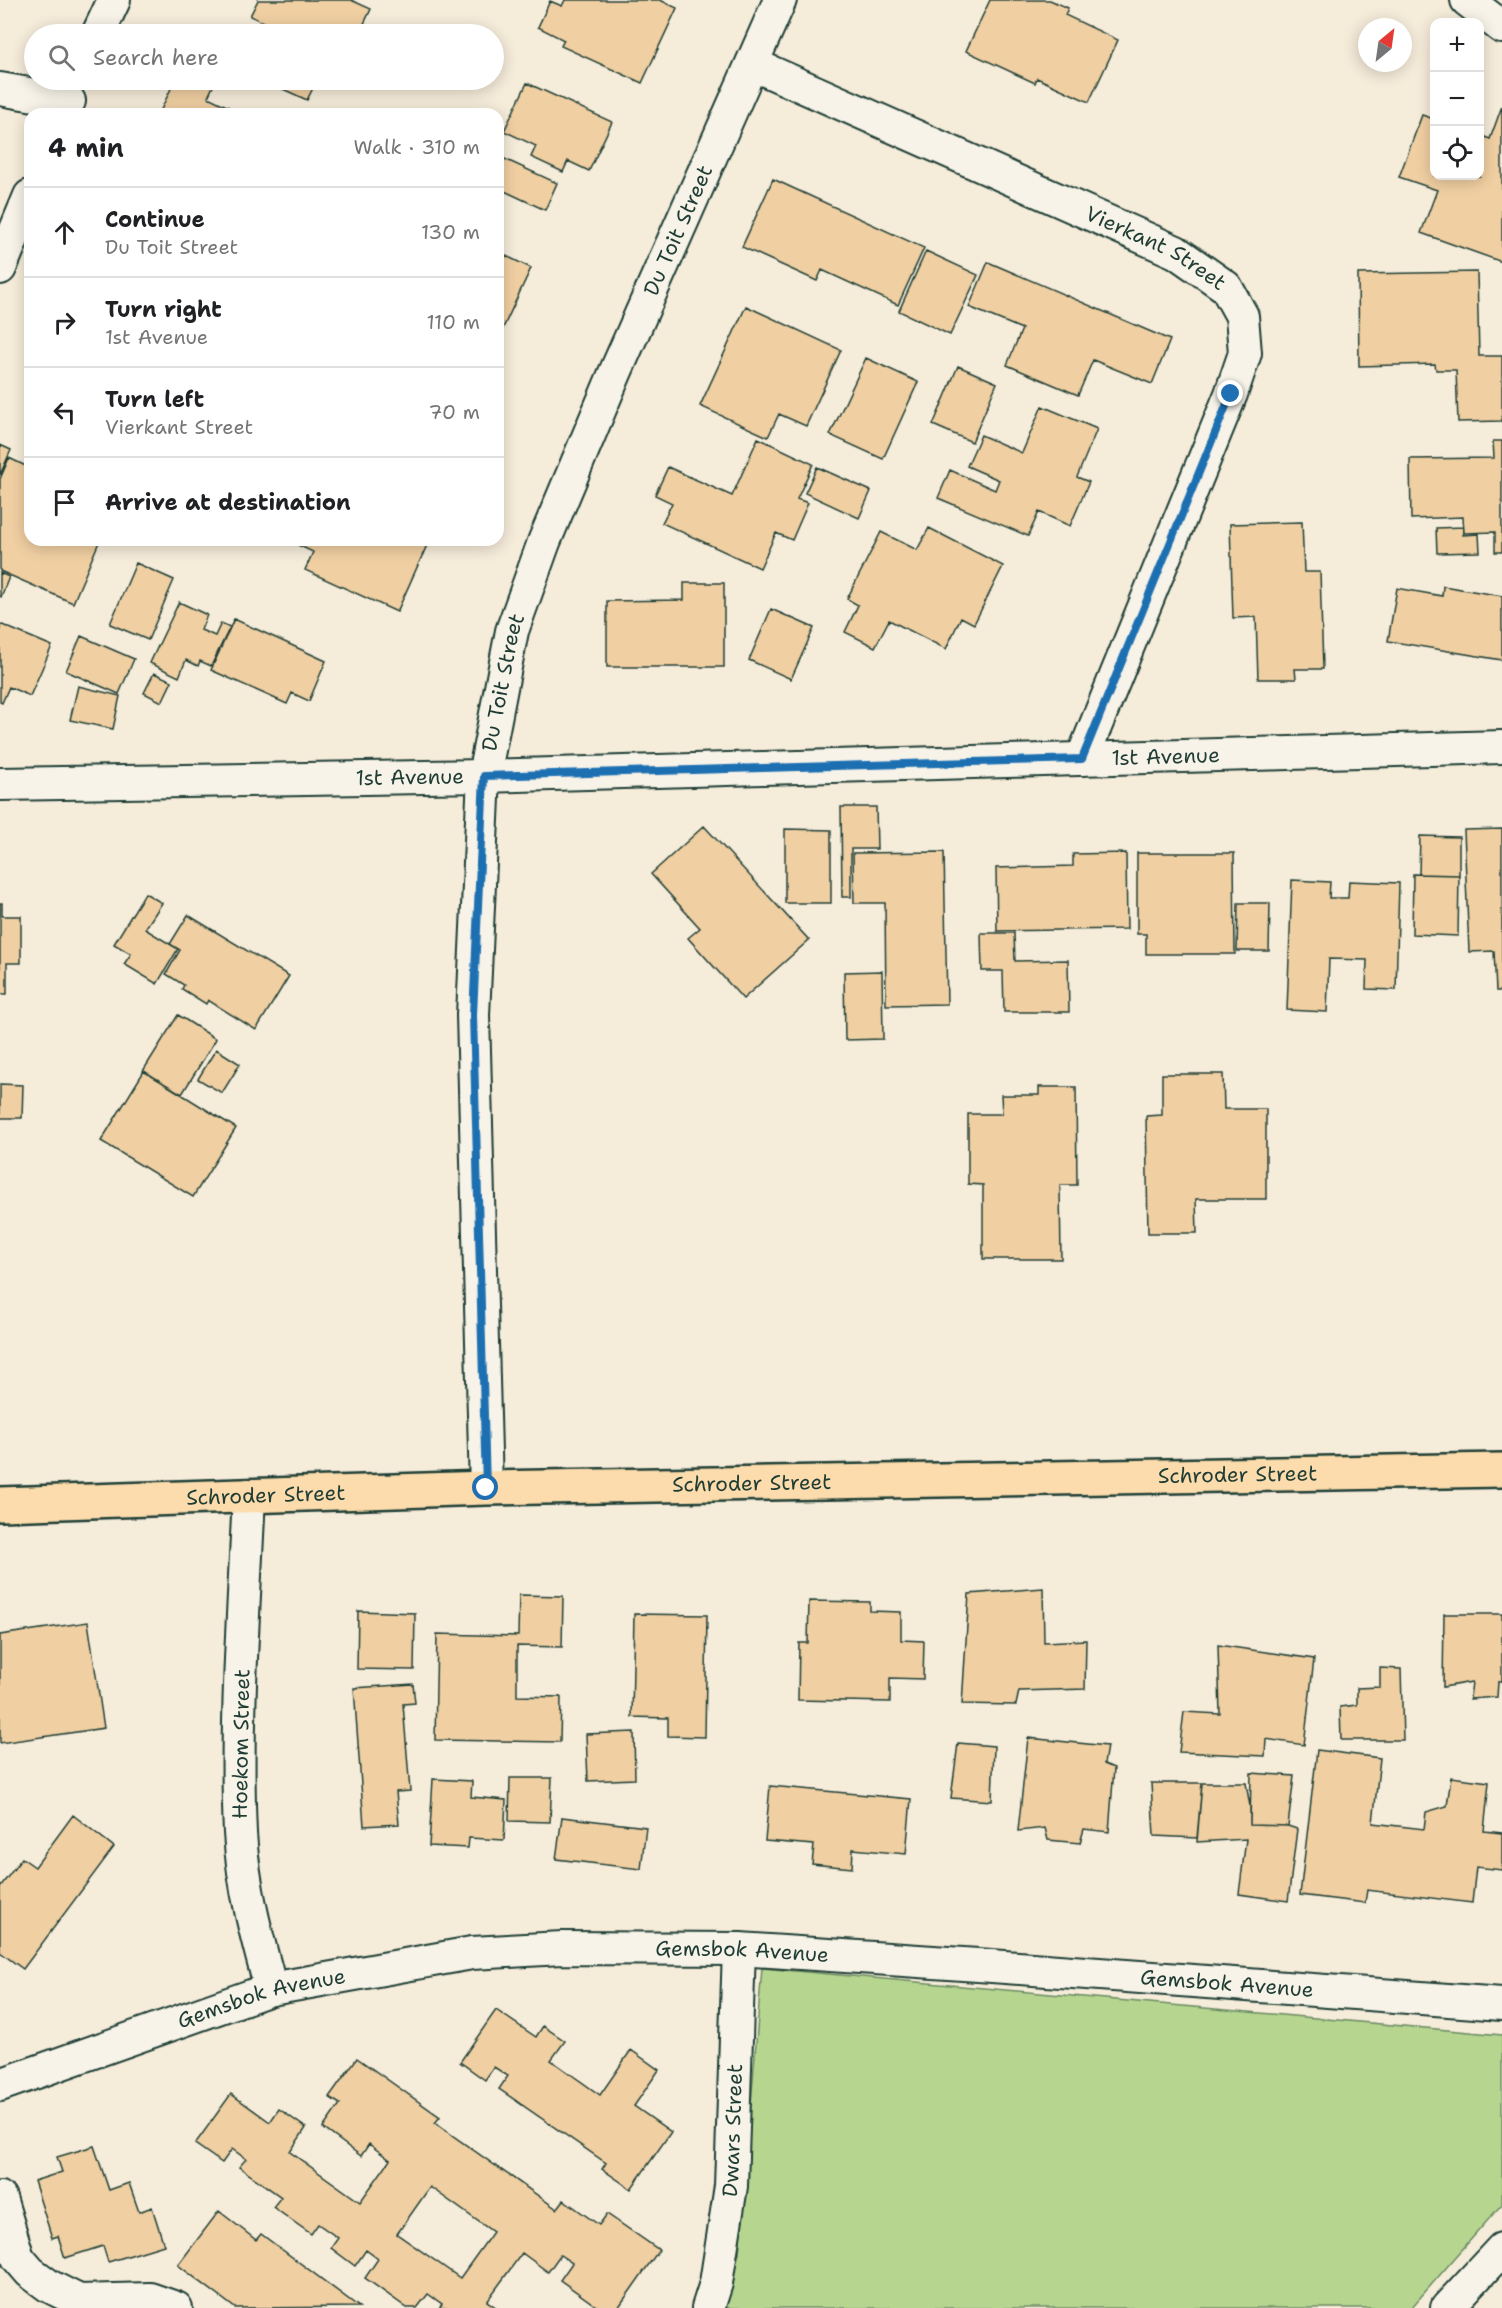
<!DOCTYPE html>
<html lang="en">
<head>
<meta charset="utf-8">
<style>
	:root { --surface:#fff; --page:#f2f2f2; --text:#202124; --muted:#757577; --line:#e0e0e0 }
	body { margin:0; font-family:"Shantell Sans",sans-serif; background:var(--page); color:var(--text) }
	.controls { position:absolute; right:18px; top:18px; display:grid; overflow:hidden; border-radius:12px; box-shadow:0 3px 15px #0003 }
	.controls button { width:54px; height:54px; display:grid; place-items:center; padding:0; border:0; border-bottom:2px solid var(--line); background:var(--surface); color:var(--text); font:30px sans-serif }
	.compass { position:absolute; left:1358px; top:18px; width:54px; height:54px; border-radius:50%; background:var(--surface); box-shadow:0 3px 15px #0003; rotate:29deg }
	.stop { position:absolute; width:18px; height:18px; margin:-14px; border:4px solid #1f6fb2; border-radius:50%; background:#fff }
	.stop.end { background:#1f6fb2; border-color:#fff; box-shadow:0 2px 6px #0008 }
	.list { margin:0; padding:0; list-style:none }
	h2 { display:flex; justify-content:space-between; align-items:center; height:78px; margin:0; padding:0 24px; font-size:26px }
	h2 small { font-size:20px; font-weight:400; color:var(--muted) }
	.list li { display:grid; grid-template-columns:39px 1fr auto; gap:18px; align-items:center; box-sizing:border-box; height:90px; padding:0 24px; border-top:2px solid var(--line) }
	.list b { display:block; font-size:22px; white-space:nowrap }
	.list p { margin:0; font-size:20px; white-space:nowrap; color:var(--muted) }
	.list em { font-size:20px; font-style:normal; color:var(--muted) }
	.icon { flex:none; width:33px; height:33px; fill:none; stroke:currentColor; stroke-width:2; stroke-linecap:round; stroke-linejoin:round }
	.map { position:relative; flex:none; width:1502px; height:2308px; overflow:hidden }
	.search { position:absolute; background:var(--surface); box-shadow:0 3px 15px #0003; left:24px; top:24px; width:480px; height:66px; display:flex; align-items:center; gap:15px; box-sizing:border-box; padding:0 21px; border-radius:33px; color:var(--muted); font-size:22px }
	.panel { position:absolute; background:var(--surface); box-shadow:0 3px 15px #0003; left:24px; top:108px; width:480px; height:438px; border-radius:18px }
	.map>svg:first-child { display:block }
</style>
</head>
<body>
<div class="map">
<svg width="1502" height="2308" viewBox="0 0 1502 2308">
	<rect width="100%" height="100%" fill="#f6ecda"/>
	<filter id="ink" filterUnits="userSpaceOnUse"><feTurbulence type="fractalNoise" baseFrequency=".0167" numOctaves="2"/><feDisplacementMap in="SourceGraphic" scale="12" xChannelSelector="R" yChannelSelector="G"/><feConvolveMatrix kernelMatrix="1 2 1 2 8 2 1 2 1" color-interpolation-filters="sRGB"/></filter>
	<g filter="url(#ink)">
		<!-- green -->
		<path fill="#b6d690" stroke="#6a8a62" stroke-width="1.5" d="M762,1968L1502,2035V2204L1411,2308H723L739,2253Z"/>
		<!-- building -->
		<path fill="#f0cfa2" stroke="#1f3d34" stroke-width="1.5" fill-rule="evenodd" d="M258,0H351L371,9L359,34H278L281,30L250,16Z
			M565,0H660L677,8L642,83L561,46L564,40L538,27L550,1L562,6Z
			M990,0H1050L1068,8L1065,15L1118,40L1089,102L1037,78L1035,83L966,51Z
			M175,80H210L215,82L208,97L243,114H159Z
			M263,80H317L307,100Z
			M527,83L612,122L589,171L568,161L563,172L531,157L536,146L504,131Z
			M1502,106V262L1421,233L1437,190L1399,177L1422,115L1434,119V176H1480V135L1490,139Z
			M498,156L557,183L545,210L498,188Z
			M773,179L924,248L898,305L822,270L817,281L742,247Z
			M926,251L978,275L950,335L899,311Z
			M498,252L531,268L498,339Z
			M988,262L1170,340L1152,384L1093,360L1078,395L1007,365L1022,329L969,307Z
			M1477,272L1479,356H1502V421L1458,422L1456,370H1436L1435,364L1359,366L1358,274Z
			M746,306L841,350L806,426L779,414L768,437L700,406Z
			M866,358L918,382L883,459L830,435Z
			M958,366L997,383L972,442L933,425Z
			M1042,406L1097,429L1077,477L1089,482L1070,526L1039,512L1028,536L938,498L950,470L995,490L999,480L967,466L981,435L1022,453Z
			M758,438L813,464L797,499L808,503L792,540L776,533L760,568L662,523L672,503L655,495L668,467L732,496Z
			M1493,441H1502V552H1495V532L1464,533L1463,517L1411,519L1410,459L1494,458Z
			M0,445L11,450L0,475Z
			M9,458L30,468V540H94L99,542L73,603L0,571V479Z
			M817,467L871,491L859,518L805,493Z
			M1302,522L1304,572H1320L1323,669H1295L1296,679H1258L1256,617L1233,618L1230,524Z
			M1463,527V535L1479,534L1480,552L1437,553L1436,528Z
			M929,528L1003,566L974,624L961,617L946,649L889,620L875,647L845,632L858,605L847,599L881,532L917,550Z
			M300,540H417L427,545L397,612L305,570L313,552L298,545Z
			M136,563L174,580L148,640L110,624Z
			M0,573L9,577L1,597L0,596Z
			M684,583H724V667H607V601L684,600Z
			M1443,586L1502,596V660L1388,641L1397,588L1442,596Z
			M179,602L207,615L201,630L215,636L221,623L230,627L211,666L200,661L198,666L186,660L179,677L150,663Z
			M771,609L814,628L791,679L749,660Z
			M234,619L326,661L309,701L292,693L287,704L211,670Z
			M0,624L52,646L30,696L9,687L2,703L0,702Z
			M81,636L134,659L119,694L66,671Z
			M154,673L172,681L162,702L144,693Z
			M78,686L120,696L113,729L70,720Z
			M841,807H876L877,849H851V897H842Z
			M704,826L809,940L743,999L688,938L700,928L651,874Z
			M785,829L831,830V903H785Z
			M1502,829V991H1496L1494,951L1469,952L1464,830Z
			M1420,836L1459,837V875L1419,874Z
			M944,852L947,1004L886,1005L885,903H854L853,853Z
			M1126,853L1127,929L997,931L996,868L1073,866V854Z
			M1137,853H1234L1235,954H1146V934H1137Z
			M1413,874L1459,875L1458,936L1412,934Z
			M1292,880L1330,882L1329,898H1348L1349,881L1399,883L1396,990L1366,989L1367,960L1329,959L1327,1012L1287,1010Z
			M145,893L162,903L145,929L178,949L157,984L124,964L131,954L114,944Z
			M0,903H2V916H21V963H7V994H0Z
			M1238,903H1270L1269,951H1237Z
			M188,915L289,976L256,1030L208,1000L206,1004L182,989L184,985L166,974L180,950L170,944Z
			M981,933H1014L1015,961L1068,960L1069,1012H1004L1003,971H982Z
			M882,971L883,1039L845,1040L844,972Z
			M178,1015L216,1039L182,1094L143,1071Z
			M216,1049L240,1064L222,1093L198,1079Z
			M144,1071L236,1128L193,1197L101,1141Z
			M1162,1074H1223L1224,1109H1266V1199H1196L1197,1233H1148L1146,1116L1162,1115Z
			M0,1084L23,1085L22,1118H0Z
			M1039,1087H1076L1077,1185H1060L1061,1259H983V1185L968,1184V1114H1002L1001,1095H1039Z
			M1043,1588L1044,1642L1086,1640L1085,1689L1019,1691L1016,1705L962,1704L969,1594Z
			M519,1595L563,1596L562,1647L517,1646V1696L561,1697L560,1742L435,1740L437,1634L518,1636Z
			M809,1601L870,1602V1611L901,1612V1640L924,1641L923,1679L890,1678V1702L798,1700L799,1643H808Z
			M358,1611L415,1613L414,1670L357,1669Z
			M634,1614L707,1615L705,1737L668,1736V1718L632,1717Z
			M1444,1614H1502V1682H1498L1497,1697L1470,1699L1472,1682L1443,1687Z
			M88,1622L104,1728L0,1743V1635Z
			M1218,1645L1314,1659L1304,1745L1266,1739L1265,1756L1179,1752L1184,1712L1220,1714Z
			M1380,1668L1401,1669L1403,1740H1341L1340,1707L1357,1705V1688L1380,1687Z
			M413,1684L415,1703L403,1704L410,1791L396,1792L399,1824L364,1826L354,1688Z
			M634,1732L635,1779L588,1781L586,1734Z
			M1028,1738L1107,1746L1104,1764L1114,1768L1109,1832L1084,1829L1080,1843L1048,1840L1045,1828L1018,1831Z
			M958,1743L994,1746L992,1801L951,1798Z
			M1317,1750L1380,1758L1373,1823L1424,1829L1426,1812L1447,1806L1451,1777L1489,1782L1484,1831L1502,1833V1870L1476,1867L1472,1903L1367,1890L1365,1903L1300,1895Z
			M1251,1773L1294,1776L1288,1826L1250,1825Z
			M510,1778H552L550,1822L509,1821Z
			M433,1779L472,1781L471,1797L506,1800L504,1840L469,1838L468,1848L429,1846Z
			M1151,1783H1202L1197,1838L1154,1836Z
			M1202,1783H1246L1250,1806V1825L1288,1826L1297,1829L1288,1901L1239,1894L1246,1839L1197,1842Z
			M770,1786L911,1799L906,1854L853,1849L852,1868L812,1864L814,1845L765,1841Z
			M73,1815L114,1847L23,1969L0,1952V1887L22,1858L35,1867Z
			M562,1817L646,1827L641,1869L556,1859Z
			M496,2010L536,2037L543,2026L565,2041L551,2060L600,2095L631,2050L659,2070L634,2106L671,2132L631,2189L602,2169L606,2163L499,2089L508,2076L494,2067L485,2080L460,2062Z
			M357,2058L440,2117L435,2123L557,2209L564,2200L599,2225L607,2214L659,2250L618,2308H599L560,2280L572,2263L560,2255L548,2272L522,2253L487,2301L497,2308H439L442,2304L428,2294L417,2308H407L365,2278L378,2259L366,2250L355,2266L331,2248L338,2238L318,2224L311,2234L273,2207L281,2197L239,2167L246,2159L232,2149L222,2163L195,2144L231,2094L270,2122L279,2109L306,2128L290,2152L360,2202L390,2160L369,2144L361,2156L323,2128L340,2104L329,2097ZM430,2187L493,2232L460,2278L397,2234Z
			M94,2146L109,2190L129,2183L139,2212L152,2207L164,2245L108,2262L103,2246L65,2258L58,2236L52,2238L34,2181L62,2172L57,2157Z
			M219,2211L256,2240L261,2234L359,2307L235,2308L178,2265Z"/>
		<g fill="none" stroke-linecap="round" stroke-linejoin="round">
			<!-- street casing -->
			<g stroke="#1f3d34" stroke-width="36">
				<g id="street">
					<path d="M1467,0L1502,27"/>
					<path d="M98,34L114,0"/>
					<path id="s1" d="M752,64L1176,252L1226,287L1242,316L1245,353L1231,394L1082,759"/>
					<path d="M0,89L69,101"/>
					<path d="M0,268L30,196"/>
					<path id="s2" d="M0,784L484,776L1502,747"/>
					<path id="s3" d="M486,1488L473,1015L484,776L512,631L544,542L615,373L780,0"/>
					<path d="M249,1495C244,1607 235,1721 240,1833C243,1887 257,1938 271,1989"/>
					<path id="s4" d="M0,2085L271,1989L472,1953L562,1948L739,1949L978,1965L1502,2004"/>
					<path d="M0,2198L18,2258L30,2272L49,2286L79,2301L150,2299L176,2308"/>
					<path id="s5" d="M708,2308L716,2283L731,2186L739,1949"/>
					<path d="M1447,2308L1502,2249"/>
				</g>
			</g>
			<!-- highway casing -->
			<g stroke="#1f3d34" stroke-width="38">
				<g id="highway">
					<path id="s6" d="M0,1504L486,1488L1502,1470"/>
				</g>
			</g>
			<!-- street -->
			<use href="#street" stroke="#f7f3e8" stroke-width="32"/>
			<!-- highway -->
			<use href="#highway" stroke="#fcdcac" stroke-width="33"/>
		</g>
	</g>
	<g fill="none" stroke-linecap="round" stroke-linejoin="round" filter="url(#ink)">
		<!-- route -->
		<path stroke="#1f6fb2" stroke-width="8" d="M486,1488L473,1015L484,776L1082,759L1231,394"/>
	</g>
	<g text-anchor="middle" stroke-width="5" stroke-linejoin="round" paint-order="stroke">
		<!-- street labels -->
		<g font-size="21" fill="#1f3d34" stroke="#f7f3e8">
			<text dy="7" stroke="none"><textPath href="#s3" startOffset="1294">Du Toit Street</textPath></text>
			<text dy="7" stroke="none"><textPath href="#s1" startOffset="444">Vierkant Street</textPath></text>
			<text dy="7" stroke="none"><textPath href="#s3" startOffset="808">Du Toit Street</textPath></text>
			<text dy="7" stroke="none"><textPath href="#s2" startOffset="1166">1st Avenue</textPath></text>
			<text dy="7" stroke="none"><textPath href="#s2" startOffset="410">1st Avenue</textPath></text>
			<text dy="7" stroke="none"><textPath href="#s6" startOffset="1238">Schroder Street</textPath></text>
			<text dy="7" stroke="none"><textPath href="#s6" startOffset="752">Schroder Street</textPath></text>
			<text dy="7" stroke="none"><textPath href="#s6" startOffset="266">Schroder Street</textPath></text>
			<text transform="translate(241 1744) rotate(-89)" y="7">Hoekom Street</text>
			<text dy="7" stroke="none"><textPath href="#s4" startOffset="762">Gemsbok Avenue</textPath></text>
			<text dy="7" stroke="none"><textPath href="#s4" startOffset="1248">Gemsbok Avenue</textPath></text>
			<text dy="7" stroke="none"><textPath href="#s4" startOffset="276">Gemsbok Avenue</textPath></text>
			<text dy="7" stroke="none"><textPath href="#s5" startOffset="180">Dwars Street</textPath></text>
		</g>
	</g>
</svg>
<div class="controls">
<button>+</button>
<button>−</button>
<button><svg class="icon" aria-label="locate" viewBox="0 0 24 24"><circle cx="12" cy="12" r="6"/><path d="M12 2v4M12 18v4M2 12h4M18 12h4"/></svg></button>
</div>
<svg class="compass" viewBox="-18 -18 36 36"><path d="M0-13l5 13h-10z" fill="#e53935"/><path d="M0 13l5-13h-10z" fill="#757577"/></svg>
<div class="stop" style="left:486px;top:1488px"></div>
<div class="stop end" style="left:1231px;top:394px"></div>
<div class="search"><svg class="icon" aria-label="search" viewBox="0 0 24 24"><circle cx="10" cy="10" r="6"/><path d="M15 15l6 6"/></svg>Search here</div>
<section class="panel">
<h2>4 min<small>Walk · 310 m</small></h2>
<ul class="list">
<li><svg class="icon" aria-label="ahead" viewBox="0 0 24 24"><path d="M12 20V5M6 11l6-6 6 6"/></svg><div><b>Continue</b><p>Du Toit Street</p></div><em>130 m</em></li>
<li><svg class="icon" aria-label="right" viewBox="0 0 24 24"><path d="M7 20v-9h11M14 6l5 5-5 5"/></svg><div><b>Turn right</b><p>1st Avenue</p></div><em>110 m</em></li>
<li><svg class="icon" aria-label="left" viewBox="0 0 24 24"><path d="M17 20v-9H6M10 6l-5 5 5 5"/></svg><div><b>Turn left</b><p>Vierkant Street</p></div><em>70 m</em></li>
<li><svg class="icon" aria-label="arrive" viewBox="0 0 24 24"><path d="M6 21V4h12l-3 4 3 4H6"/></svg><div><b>Arrive at destination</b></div></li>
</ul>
</section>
</div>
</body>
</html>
